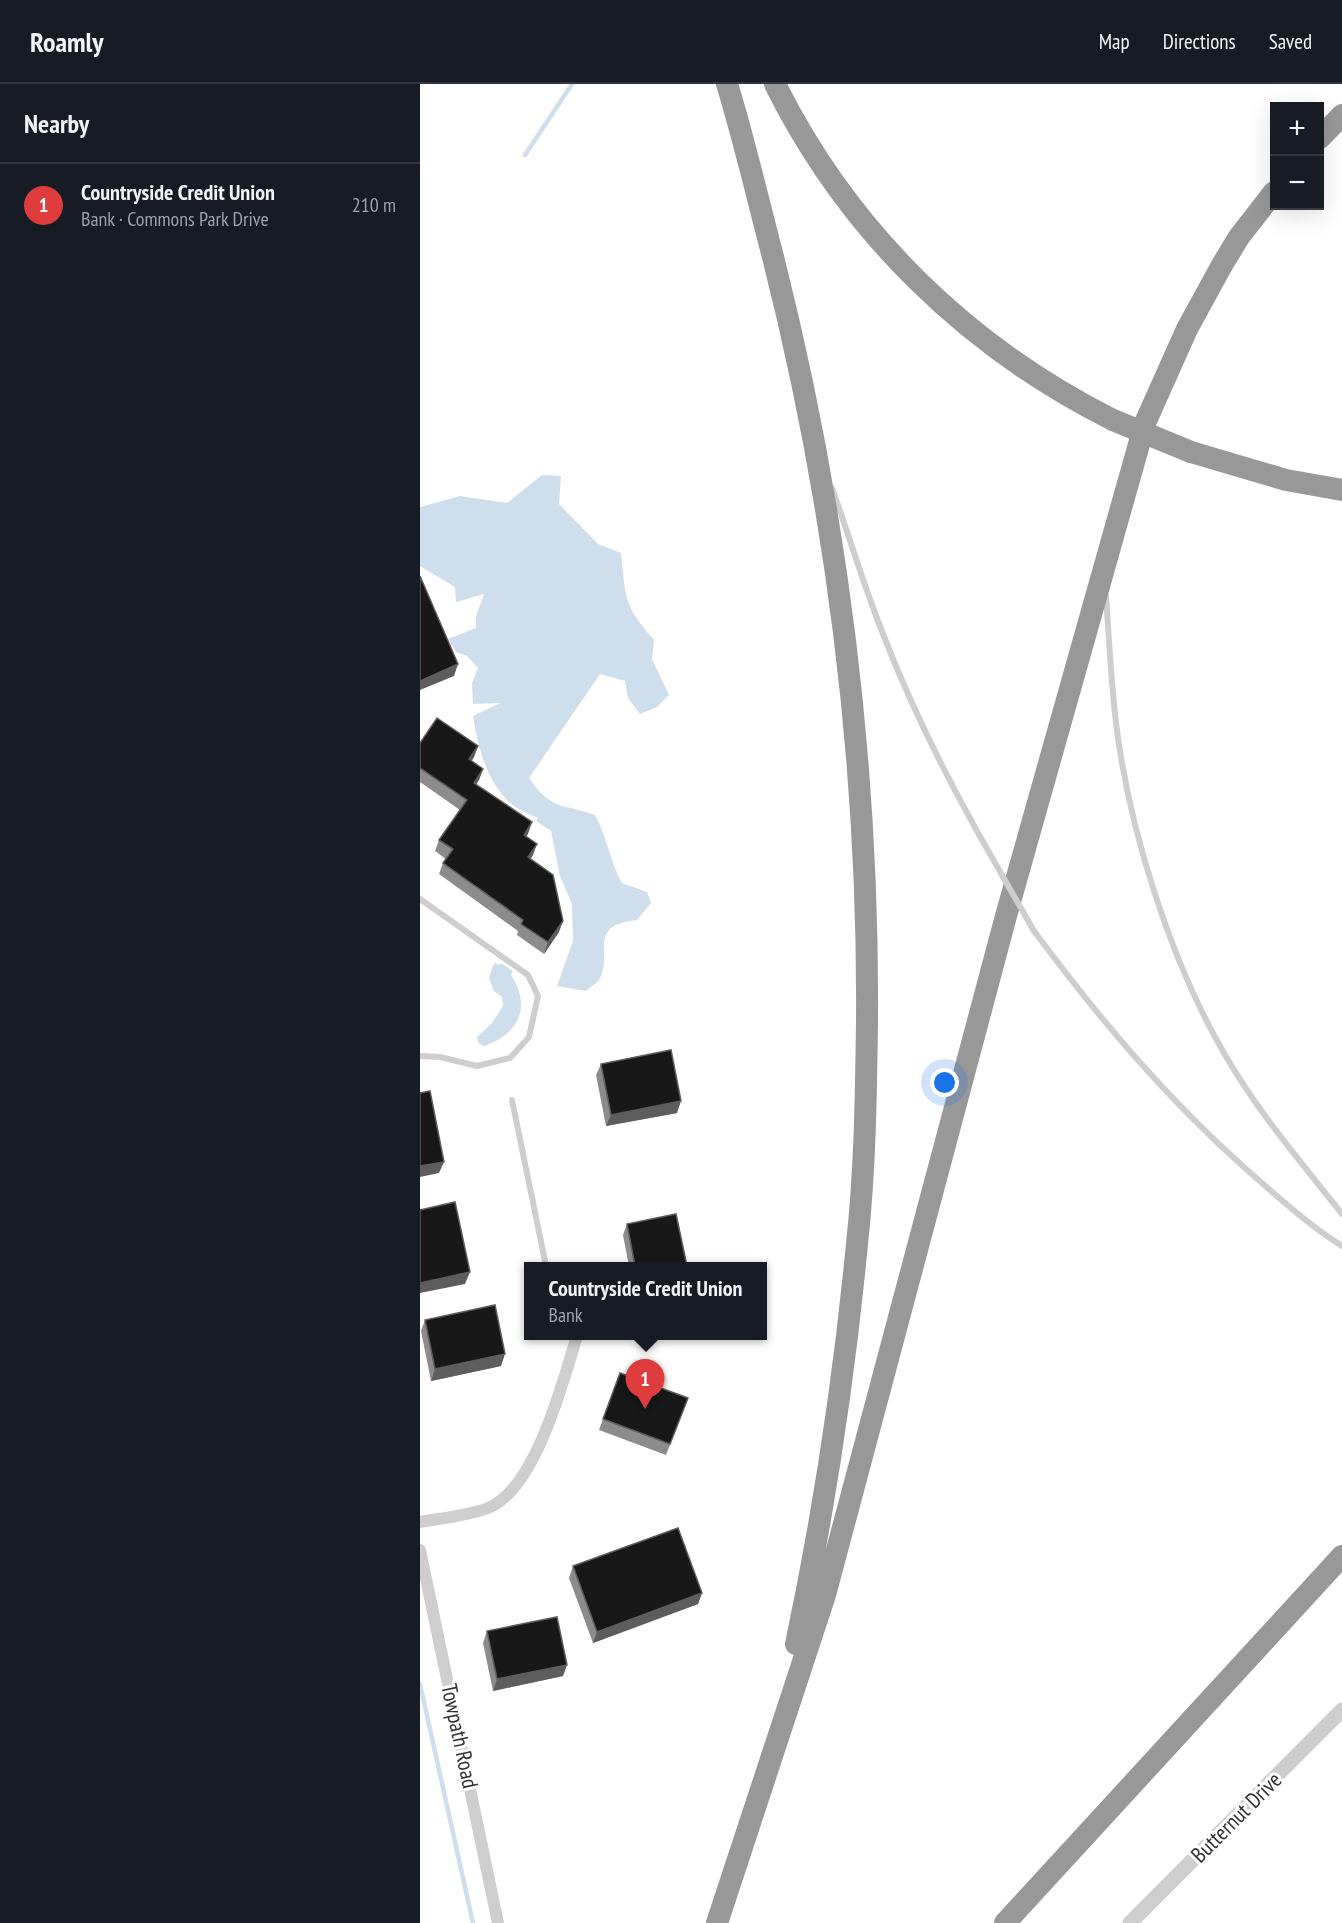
<!DOCTYPE html>
<html lang="en">
<head>
<meta charset="utf-8">
<style>
	:root { --surface:#171b24; --page:#242831; --text:#f1f3f6; --muted:#9ea1a6; --line:#363941; --accent:#df3d3d }
	body { margin:0; font-family:"PT Sans Narrow",sans-serif; background:var(--page); color:var(--text) }
	.controls { position:absolute; right:18px; top:18px; display:grid; overflow:hidden; border-radius:0px; box-shadow:0 6px 24px #0002 }
	.controls button { width:54px; height:54px; display:grid; place-items:center; padding:0; border:0; border-bottom:2px solid var(--line); background:var(--surface); color:var(--text); font:30px sans-serif }
	.you { position:absolute; left:525px; top:999px; width:21px; height:21px; margin:-15px; border:4px solid #fff; border-radius:50%; background:#1a73e8; box-shadow:0 0 0 9px #1a73e833 }
	.badge { display:grid; place-items:center; width:39px; height:39px; border-radius:50%; background:var(--accent); color:#fff; font-size:20px; font-weight:700 }
	.pin { position:absolute; translate:-50% -50px; filter:drop-shadow(0 2px 3px #0008) }
	.pin::after { content:''; position:absolute; top:32px; width:21px; height:18px; background:inherit; clip-path:polygon(0 0,100% 0,50% 100%) }
	.popup { position:absolute; left:104px; top:1178px; width:243px; height:78px; box-sizing:border-box; display:grid; place-content:center; border-radius:0px; background:var(--surface); filter:drop-shadow(0 2px 4px #0005); font-size:20px; white-space:nowrap; color:var(--muted) }
	.popup b { font-size:22px; color:var(--text) }
	.popup::after { content:''; position:absolute; left:50%; top:100%; margin-left:-12px; border:12px solid transparent; border-top-color:var(--surface) }
	.list { margin:0; padding:0; list-style:none }
	h2 { display:flex; justify-content:space-between; align-items:center; height:78px; margin:0; padding:0 24px; font-size:26px }
	h2 small { font-size:20px; font-weight:400; color:var(--muted) }
	.list li { display:grid; grid-template-columns:39px 1fr auto; gap:18px; align-items:center; box-sizing:border-box; height:84px; padding:0 24px; border-top:2px solid var(--line) }
	.list b { display:block; font-size:22px; white-space:nowrap }
	.list p { margin:0; font-size:20px; white-space:nowrap; color:var(--muted) }
	.list em { font-size:20px; font-style:normal; color:var(--muted) }
	.map { position:relative; flex:none; width:922px; height:1839px; overflow:hidden }
	header { display:flex; align-items:center; gap:36px; box-sizing:border-box; height:84px; padding:0 30px; background:var(--surface); border-bottom:2px solid var(--line) }
	header strong { font-size:28px }
	nav { display:flex; gap:33px; margin-inline-start:auto; font-size:21px }
	main { display:flex }
	aside { flex:1; background:var(--surface) }
	.map>svg:first-child { display:block }
</style>
</head>
<body>
<header>
<strong>Roamly</strong>
<nav><a>Map</a><a>Directions</a><a>Saved</a></nav>
</header>
<main>
<aside>
<h2>Nearby<small></small></h2>
<ul class="list">
<li><span class="badge">1</span><div><b>Countryside Credit Union</b><p>Bank · Commons Park Drive</p></div><em>210 m</em></li>
</ul>
</aside>
<div class="map">
<svg width="922" height="1839" viewBox="0 0 922 1839">
	<rect width="100%" height="100%" fill="#fff"/>
	<!-- water -->
	<path fill="#cedeec" d="M122,391L141,392L139,420L178,460L201,469C206,514 203,521 234,556L232,575L249,611L237,623L220,630L208,614L205,597L180,590L109,694C132,727 141,719 175,731C187,753 190,777 202,799L227,808L231,819L217,836C166,841 193,870 180,894C178,899 170,903 166,907L137,902L153,857L152,820L140,792L131,747L116,737L118,734C111,731 103,728 97,724C68,705 58,663 53,632L80,619L53,620L52,599L58,584L47,572L36,568L28,555L56,544V532L64,510L36,518L35,503L0,482V423L40,412L87,419Z
		M74,879L79,881L81,879L93,887L91,891C112,923 99,950 64,962L58,959L57,953L72,939L83,922L82,913L74,907L69,894Z"/>
	<g fill="none" stroke-linecap="round" stroke-linejoin="round">
		<!-- stream -->
		<path stroke="#cedeec" stroke-width="4.5" d="M105,71L152,0
			M0,1600L53,1839"/>
		<!-- service -->
		<path stroke="#cecece" stroke-width="6" d="M412,404C430,454 445,506 465,555C495,632 533,706 574,777
			M686,512C689,554 691,597 696,639C709,745 750,876 804,969C837,1027 881,1078 922,1130
			M0,815L108,891L118,912L109,953L90,974L57,982L20,973L0,972
			M614,847C678,933 745,1013 826,1085C857,1112 887,1140 922,1162
			M92,1016L126,1182"/>
		<!-- minor -->
		<path stroke="#cecece" stroke-width="12" d="M0,1438C22,1434 47,1432 68,1424C116,1405 143,1297 157,1252
			M0,1466L78,1839"/>
		<!-- tertiary -->
		<path stroke="#cecece" stroke-width="15" d="M710,1839L922,1626"/>
		<!-- motorway -->
		<path stroke="#989898" stroke-width="22" d="M307,0C324,55 337,112 352,169C416,421 449,678 447,938C446,1012 445,1087 437,1160C424,1295 404,1428 376,1560
			M355,0C428,147 547,263 693,336
			M900,54L922,31
			M771,368L866,396L922,406
			M297,1839L405,1511L586,832L725,339L767,245L802,181L819,153L854,108
			M585,1839L922,1472"/>
		<!-- service-bridge -->
		<path stroke="#cecece" stroke-width="6" d="M574,777L614,847"/>
		<!-- motorway-bridge -->
		<path stroke="#989898" stroke-width="22" d="M693,336L771,368"/>
	</g>
	<!-- wall -->
	<path fill="#8c8c8c" d="M0,659L58,662L54,673L51,677L63,685L59,696L56,700L108,750L106,752L113,771L110,775L139,848L124,870L97,851L98,847L19,790L23,779L26,775L15,767L19,756L40,726L0,698Z
		M181,980L257,1029L186,1042L176,991Z
		M207,1140L267,1182H209L203,1151Z
		M5,1236L81,1282L11,1297L1,1247Z
		M200,1289L268,1314L246,1371L179,1346Z
		M153,1482L282,1509L278,1520L173,1559L149,1494Z
		M67,1547L143,1592L73,1607L63,1559Z"/>
	<!-- shaded-wall -->
	<path fill="#5d5d5d" d="M38,580L34,592L0,606V597Z
		M58,662L54,673L45,687L49,675Z
		M63,685L59,696L50,710L54,699Z
		M112,738L108,750L100,762L104,751Z
		M117,760L113,771L104,785L108,773Z
		M143,837L139,848L124,870L128,858Z
		M261,1017L257,1029L186,1042L191,1031Z
		M24,1078L19,1089L0,1093V1082Z
		M50,1188L45,1200L0,1209V1199Z
		M85,1270L81,1282L11,1297L15,1285Z
		M282,1509L278,1520L173,1559L177,1548Z
		M147,1581L143,1592L73,1607L77,1595Z"/>
	<!-- building -->
	<path fill="#181818" stroke="#5d5d5d" stroke-width="1.5" d="M0,492L38,580L0,597Z
		M17,634L58,662L49,675L63,685L54,699L112,738L104,751L117,760L108,773L133,791L143,837L128,858L101,840L103,836L23,779L33,765L19,756L47,716L0,684V659Z
		M251,966L261,1017L191,1031L181,980Z
		M10,1007L24,1078L0,1082V1009Z
		M35,1118L50,1188L0,1199V1126Z
		M256,1130L267,1182H215L207,1140Z
		M75,1221L85,1270L15,1285L5,1236Z
		M200,1289L268,1314L250,1360L183,1335Z
		M258,1444L282,1509L177,1548L153,1482Z
		M137,1533L147,1581L77,1595L67,1547Z"/>
	<g text-anchor="middle" stroke-width="6" stroke-linejoin="round" paint-order="stroke">
		<!-- street labels -->
		<g font-size="22" fill="#313131" stroke="#fff">
			<text transform="translate(40 1652) rotate(78)" y="8">Towpath Road</text>
			<text transform="translate(816 1733) rotate(-45)" y="8">Butternut Drive</text>
		</g>
	</g>
</svg>
<div class="controls">
<button>+</button>
<button>−</button>
</div>
<div class="you"></div>
<div class="pin badge" style="left:225px;top:1325px">1</div>
<div class="popup"><b>Countryside Credit Union</b>Bank</div>
</div>
</main>
</body>
</html>
